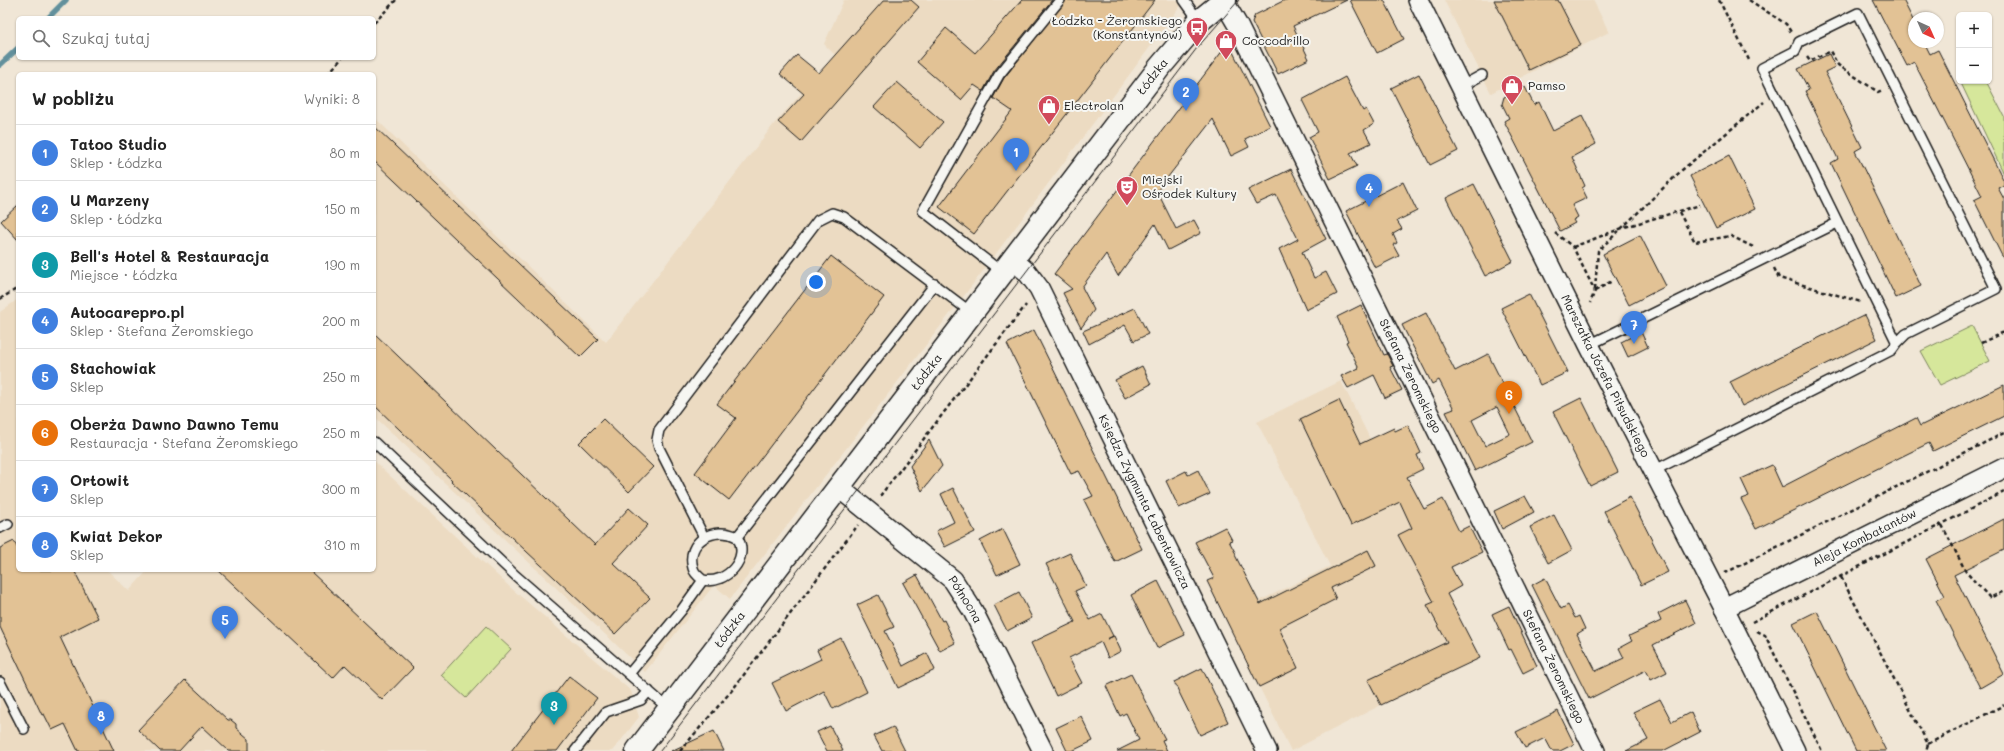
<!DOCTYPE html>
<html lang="pl">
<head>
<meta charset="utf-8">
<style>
	:root { --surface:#fff; --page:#f6f6f6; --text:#222; --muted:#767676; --line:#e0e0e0; --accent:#ea580c }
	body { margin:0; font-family:Mali,sans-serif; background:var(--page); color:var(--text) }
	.controls { position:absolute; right:12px; top:12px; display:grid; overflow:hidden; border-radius:6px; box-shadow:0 1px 3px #0004 }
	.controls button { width:36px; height:36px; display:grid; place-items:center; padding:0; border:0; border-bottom:1px solid var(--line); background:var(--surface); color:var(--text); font:20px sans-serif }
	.compass { position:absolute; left:1908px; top:12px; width:36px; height:36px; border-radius:50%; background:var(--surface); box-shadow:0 1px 3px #0004; rotate:135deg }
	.you { position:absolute; left:816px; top:282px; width:14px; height:14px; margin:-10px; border:3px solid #fff; border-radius:50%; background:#1a73e8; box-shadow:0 0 0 6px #1a73e833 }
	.badge { display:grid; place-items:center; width:26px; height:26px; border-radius:50%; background:var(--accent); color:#fff; font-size:13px; font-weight:700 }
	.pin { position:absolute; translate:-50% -33px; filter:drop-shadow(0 1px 2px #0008) }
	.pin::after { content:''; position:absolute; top:21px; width:14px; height:12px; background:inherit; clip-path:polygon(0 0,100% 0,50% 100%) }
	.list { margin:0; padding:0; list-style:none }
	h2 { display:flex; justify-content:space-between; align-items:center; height:52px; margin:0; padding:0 16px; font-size:17px }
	h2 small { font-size:13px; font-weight:400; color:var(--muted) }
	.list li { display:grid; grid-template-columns:26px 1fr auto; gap:12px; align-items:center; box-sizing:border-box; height:56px; padding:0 16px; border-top:1px solid var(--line) }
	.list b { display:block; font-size:15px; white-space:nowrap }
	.list p { margin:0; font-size:13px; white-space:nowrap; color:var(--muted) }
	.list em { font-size:13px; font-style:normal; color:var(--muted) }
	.icon { flex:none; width:22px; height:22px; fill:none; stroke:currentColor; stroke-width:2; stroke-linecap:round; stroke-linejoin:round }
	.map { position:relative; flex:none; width:2004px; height:751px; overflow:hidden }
	.search { position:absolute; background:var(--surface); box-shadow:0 1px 3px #0004; left:16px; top:16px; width:360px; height:44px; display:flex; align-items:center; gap:10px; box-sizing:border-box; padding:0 14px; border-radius:6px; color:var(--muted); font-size:15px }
	.panel { position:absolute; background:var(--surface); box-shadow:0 1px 3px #0004; left:16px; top:72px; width:360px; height:500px; border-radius:6px }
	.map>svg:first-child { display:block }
</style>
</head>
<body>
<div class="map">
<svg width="2004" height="751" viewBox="0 0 2004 751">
	<rect width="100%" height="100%" fill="#f0e6d6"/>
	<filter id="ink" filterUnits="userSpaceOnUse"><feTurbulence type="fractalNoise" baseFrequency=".025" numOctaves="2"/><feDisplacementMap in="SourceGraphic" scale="8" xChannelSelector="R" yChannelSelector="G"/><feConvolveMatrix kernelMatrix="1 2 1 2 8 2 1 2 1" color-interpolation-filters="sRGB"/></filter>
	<g filter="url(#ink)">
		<!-- built -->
		<path fill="#ecdbc2" d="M844,0H1185L983,271L730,599L714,585L645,672L374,416V117L606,342L774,124L835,55L824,44Z
			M1444,0H1593L1609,32L1491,93Z
			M18,299V570H107L129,591L148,570H374V461L511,588L631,691L639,717L613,751H0V312Z
			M1341,381L1480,658L1381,705L1291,751L1225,618L1330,566L1257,422Z"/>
		<!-- green -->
		<path fill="#d6e79b" stroke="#79825c" d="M1960,81H1986L2004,116V174Z
			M1972,326L1990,361L1940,385L1921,351Z
			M486,626L511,649L466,698L441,675Z"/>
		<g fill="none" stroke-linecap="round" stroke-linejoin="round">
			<!-- stream -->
			<path stroke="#62909c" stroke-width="5.5" d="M48,18L66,0
				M0,65L18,48"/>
		</g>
		<!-- building -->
		<path fill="#e2c295" stroke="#1c1c1c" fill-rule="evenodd" d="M884,0H911L919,7L801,142L778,122L804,94L780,74L797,55L819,73Z
			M1022,0H1052L994,71L983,91L974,85L961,100L917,62L946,28L975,53Z
			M1066,0H1155L974,234L939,207L1012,111L993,98L1004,78Z
			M1285,0H1347L1293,26L1309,59L1278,74L1252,22L1255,15Z
			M1350,0H1384L1404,39L1377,53Z
			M1494,0H1558L1581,45L1529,70Z
			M1873,0H1903L1914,22V42H1924L1930,54L1938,50L2004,181V185L1998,188L2004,199V260L1974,200L1982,196L1914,62L1907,66Z
			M1223,50H1232L1270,126L1245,139L1249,147L1231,156L1213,119L1157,191L1176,229L1194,220L1201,233L1168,250L1155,224L1118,276L1106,254L1082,287L1094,310L1081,328L1063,293L1072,289L1054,274Z
			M1829,54L1835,67L1825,72L1862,147L1855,151L1921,286L1896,298L1831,163L1838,159L1805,91L1809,90L1798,69Z
			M1419,74L1458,151L1430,165L1391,88Z
			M1345,77L1363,111L1366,109L1374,124L1364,130L1371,143L1350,153L1357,166L1330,179L1309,137L1318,132L1302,100Z
			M897,82L943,122L920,148L874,107Z
			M1525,87L1534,105L1539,102L1553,131L1582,116L1596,144L1572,157L1585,186L1582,188L1587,198L1572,205L1578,217L1573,220L1575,223L1560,231L1504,121L1509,118L1502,104L1504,97Z
			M374,126L598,339L580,357L374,161Z
			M1729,156L1755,209L1716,228L1690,176Z
			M1291,169L1326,239L1302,252L1314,278L1326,272L1337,294L1306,310L1279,249L1298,239L1276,195L1256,204L1248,190Z
			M1403,182L1417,211L1397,221L1402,229L1393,234L1397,243L1393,245L1399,256L1375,268L1346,211Z
			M1474,184L1513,261L1485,276L1446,198Z
			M18,205V240L1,221Z
			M1640,235L1666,286L1629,305L1603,254Z
			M831,256L884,297L729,500L695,473L736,418L717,404Z
			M1529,294L1568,372L1540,385L1501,308Z
			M1361,305L1384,355L1387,354L1393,366L1390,367L1402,390L1385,398L1374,375L1348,388L1341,376L1359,368L1346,342L1348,341L1337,317Z
			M1135,308L1148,334L1134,341L1125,325L1089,344L1083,331Z
			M1426,313L1455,371L1488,354L1532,442L1475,471L1446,412L1454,409L1439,380L1432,384L1402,325ZM1497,407L1510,434L1485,446L1472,420Z
			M1865,315L1877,339L1742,406L1730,382Z
			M1034,330L1142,549L1115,562L1084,500L1093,496L1079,471L1071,474L1007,344Z
			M1641,332L1648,347L1628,357L1621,342Z
			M374,333L595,545L629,508L648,525L613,563L650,598L615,634L451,481L452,480L374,405Z
			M1142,366L1151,384L1125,398L1115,380Z
			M2004,385V416L1933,451L1929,443L1756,529L1741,499L1749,496L1741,479L1772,465L1782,487L1916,418L1920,426Z
			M1581,398L1618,472L1590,486L1553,412Z
			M1339,400L1360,444L1394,428L1395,431L1408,425L1421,453L1417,455L1423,469L1407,477L1424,509L1443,499L1459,531L1469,526L1482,552L1451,567L1461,586L1447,594L1480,658L1381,705L1368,680L1447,642L1427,605L1434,602L1398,535L1412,528L1400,502L1351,525L1300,419Z
			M603,419L653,467L629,492L579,443Z
			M929,440L942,466L922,491L910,466Z
			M1198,470L1210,494L1179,508L1166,481L1186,471L1188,475Z
			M953,488L975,532L945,547L936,531L954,522L941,494Z
			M1525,496L1534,512L1502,529L1494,511Z
			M1630,497L1668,572L1641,585L1604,511Z
			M1554,515L1572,550L1548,563L1530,527Z
			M2004,519V550L1954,575L2004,674L1980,688L1936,600L1945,596L1926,559Z
			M1225,527L1232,540L1229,541L1236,554L1235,555L1260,604L1368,550L1376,566L1331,588L1336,599L1279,628L1298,668L1259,687L1207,581L1214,578L1195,542Z
			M1003,529L1020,564L997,575L980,541Z
			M14,541L18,549V570H74L98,618L60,637L114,751H78L65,724L52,730L44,714L42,715L0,627V548Z
			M1070,553L1086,586L1075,591L1090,620L1102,614L1113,636L1107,639L1114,636L1121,651L1108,658L1101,642L1069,658L1082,683L1056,696L1031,643L1075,622L1046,564Z
			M218,570H309L413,668L382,700L345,665L333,678Z
			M917,575L942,621L944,620L955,643L940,651L903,583Z
			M1545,578L1561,609L1568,605L1575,618L1579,616L1585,629L1577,634L1596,671L1624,658L1619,648L1632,641L1629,636L1661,621L1658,614L1685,600L1696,623L1653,645L1667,672L1651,680L1646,670L1589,699L1532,585Z
			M1158,581L1185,635L1157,648L1131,595Z
			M1019,592L1032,618L1007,631L994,605Z
			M878,595L894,627L885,631L903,666L927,653L935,670L898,688L857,605Z
			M1509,606L1537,666L1523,673L1511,649L1509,650L1492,614Z
			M1817,611L1886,751H1856L1793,623Z
			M841,638L867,692L833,709L824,691L786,711L772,683L821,659L817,650Z
			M1202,668L1228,722L1200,735L1174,682Z
			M1131,674L1165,739L1162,740L1167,751H1117L1139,740L1126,713L1120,716L1106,686Z
			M569,676L597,698L557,751H511Z
			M185,680L228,720H231L236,724V728L249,739V751H229L202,726L179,751H160L138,730Z
			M1660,699L1672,722L1691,712L1700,732L1663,751H1626L1648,740L1633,712Z
			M1558,711L1574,744L1560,751H1552L1545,738L1525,748L1516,732Z
			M1081,716L1093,741L1072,751H1067L1056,728Z
			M830,726L843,751H827L817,732Z
			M893,727L905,751H882L874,736Z
			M714,731L724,751H671Z"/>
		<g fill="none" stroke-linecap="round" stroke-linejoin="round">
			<!-- lane casing -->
			<g stroke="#1c1c1c" stroke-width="12">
				<path id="lane" d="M1184,0L1199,21
					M1858,13L1996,289L1906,334L1897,343L1762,68L1795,51L1799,42Z
					M1462,86L1482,75
					M1003,273L923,211L999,75L1060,0
					M1589,345L1837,223
					M374,442L516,576L669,709
					M1653,471L1892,350L1897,343
					M0,528L8,524
					M704,537L659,448L657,440L659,430L818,220L832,213L844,217L972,313
					M737,537L935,284
					M629,674L681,611L703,580C699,577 694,573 693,568C685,541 715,525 737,537C751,558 726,585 703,580
					M0,682L24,729
					M575,751L606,712L641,700L649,691"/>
			</g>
			<!-- street casing -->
			<g stroke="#1c1c1c" stroke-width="22">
				<g id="street">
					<path id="s1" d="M1223,0L1237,24L1595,751"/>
					<path id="s2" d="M1418,0L1589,345L1724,608L1795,751"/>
					<path id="s3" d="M1013,260L1027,272L1039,288L1267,751"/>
					<path id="s4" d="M838,487L953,580L973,611L1043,751"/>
					<path id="s5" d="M1724,608L2004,468"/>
				</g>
			</g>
			<!-- secondary casing -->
			<g stroke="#1c1c1c" stroke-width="25">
				<g id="secondary">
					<path id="s6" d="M637,751L1159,68L1199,21L1225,0"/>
				</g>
			</g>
			<!-- path -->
			<path stroke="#1c1c1c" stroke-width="2.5" stroke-dasharray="4 3" stroke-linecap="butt" d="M1719,0L1750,62
				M1749,0L1786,24L1791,32
				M374,23L396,0
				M1807,57L1810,61L1830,51L1838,65L1878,92L1882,90
				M328,74L342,58
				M1679,212L1695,242L1731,236L1755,248
				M1555,233L1573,247L1595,291L1590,303
				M1573,247L1625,227L1700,205
				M1774,268L1779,278L1861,302
				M1595,289L1598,251L1682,170L1764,102
				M1595,291L1612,281
				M0,299L18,288
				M1981,343L2004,332
				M880,496L1026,305
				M1942,525L1966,572L1990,598L2004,591
				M1725,573L2004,433
				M1841,577L1928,744L1926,751
				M1752,622L2004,492
				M1757,631L1765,635L1822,751
				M1928,744L2004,705
				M680,751L733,689L858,525"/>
			<!-- lane -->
			<use href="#lane" stroke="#f6f6f2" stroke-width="9"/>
			<!-- street -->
			<use href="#street" stroke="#f6f6f2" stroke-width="19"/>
			<!-- secondary -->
			<use href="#secondary" stroke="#f6f6f2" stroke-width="22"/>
			<!-- tram -->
			<path stroke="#1c1c1c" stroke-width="1" d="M660,751L1197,48L1239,0"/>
		</g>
	</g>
	<!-- icons -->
	<defs>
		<g id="bus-pin" transform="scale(1.15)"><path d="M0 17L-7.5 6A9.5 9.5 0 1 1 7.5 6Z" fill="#d1495b" stroke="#f6f6f2"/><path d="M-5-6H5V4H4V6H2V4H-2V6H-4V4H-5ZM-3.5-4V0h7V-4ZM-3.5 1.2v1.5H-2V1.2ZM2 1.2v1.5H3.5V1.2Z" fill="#fff"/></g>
		<g id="shop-pin" transform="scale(1.15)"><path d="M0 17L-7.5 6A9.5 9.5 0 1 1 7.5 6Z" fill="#d1495b" stroke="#f6f6f2"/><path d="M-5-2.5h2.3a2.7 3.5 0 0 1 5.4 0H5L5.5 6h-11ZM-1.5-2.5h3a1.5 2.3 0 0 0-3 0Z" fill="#fff"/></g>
		<g id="theatre-pin" transform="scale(1.15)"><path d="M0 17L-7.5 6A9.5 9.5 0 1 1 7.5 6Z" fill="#d1495b" stroke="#f6f6f2"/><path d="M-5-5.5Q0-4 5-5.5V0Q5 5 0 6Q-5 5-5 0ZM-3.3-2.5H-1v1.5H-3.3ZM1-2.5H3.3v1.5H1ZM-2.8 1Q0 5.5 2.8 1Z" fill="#fff"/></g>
	</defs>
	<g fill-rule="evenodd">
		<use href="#bus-pin" x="1197" y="28"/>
		<use href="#shop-pin" x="1226" y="41"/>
		<use href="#shop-pin" x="1512" y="86"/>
		<use href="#shop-pin" x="1049" y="106"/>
		<use href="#theatre-pin" x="1127" y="187"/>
	</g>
	<g text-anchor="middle" stroke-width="4" stroke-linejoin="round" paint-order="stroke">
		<!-- poi labels -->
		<g font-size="12" fill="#1c1c1c" stroke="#f6f6f2" text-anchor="start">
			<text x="1182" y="25" text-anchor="end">Łódzka - Żeromskiego<tspan x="1182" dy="14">(Konstantynów)</tspan></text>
			<text x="1242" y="45">Coccodrillo</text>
			<text x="1528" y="90">Pamso</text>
			<text x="1064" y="110">Electrolan</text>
			<text x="1142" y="184">Miejski<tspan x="1142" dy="14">Ośrodek Kultury</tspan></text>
		</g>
		<!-- street labels -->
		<g font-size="12" fill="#1c1c1c" stroke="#f6f6f2">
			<text dy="4" stroke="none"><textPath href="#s6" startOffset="849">Łódzka</textPath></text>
			<text dy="4" stroke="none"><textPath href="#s6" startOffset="477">Łódzka</textPath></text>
			<text dy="4" stroke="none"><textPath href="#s1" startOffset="420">Stefana Żeromskiego</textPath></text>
			<text dy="4" stroke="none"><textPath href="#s2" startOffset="420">Marszałka Józefa Piłsudskiego</textPath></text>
			<text dy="4" stroke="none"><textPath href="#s3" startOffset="277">Księdza Zygmunta Łabentowicza</textPath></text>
			<text dy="4" stroke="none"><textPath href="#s5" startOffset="157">Aleja Kombatantów</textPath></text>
			<text dy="4" stroke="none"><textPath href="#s4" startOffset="171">Północna</textPath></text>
			<text dy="4" stroke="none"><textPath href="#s6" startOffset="153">Łódzka</textPath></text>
			<text dy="4" stroke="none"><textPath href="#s1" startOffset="744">Stefana Żeromskiego</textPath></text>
		</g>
	</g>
</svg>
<div class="controls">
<button>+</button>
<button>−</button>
</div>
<svg class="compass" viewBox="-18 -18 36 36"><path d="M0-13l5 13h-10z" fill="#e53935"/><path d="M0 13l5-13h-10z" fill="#767676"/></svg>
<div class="you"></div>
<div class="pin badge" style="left:1016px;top:171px;background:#3f7fe0">1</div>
<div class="pin badge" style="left:1186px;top:111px;background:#3f7fe0">2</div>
<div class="pin badge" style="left:554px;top:725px;background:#0f9aa8">3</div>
<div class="pin badge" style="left:1369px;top:207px;background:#3f7fe0">4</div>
<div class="pin badge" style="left:225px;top:639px;background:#3f7fe0">5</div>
<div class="pin badge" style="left:1509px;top:414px;background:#e8710a">6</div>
<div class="pin badge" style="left:1634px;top:344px;background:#3f7fe0">7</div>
<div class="pin badge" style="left:101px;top:735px;background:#3f7fe0">8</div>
<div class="search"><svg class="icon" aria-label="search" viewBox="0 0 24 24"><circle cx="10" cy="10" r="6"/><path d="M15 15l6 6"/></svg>Szukaj tutaj</div>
<section class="panel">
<h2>W pobliżu<small>Wyniki: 8</small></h2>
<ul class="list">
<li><span class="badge" style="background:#3f7fe0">1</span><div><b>Tatoo Studio</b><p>Sklep · Łódzka</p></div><em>80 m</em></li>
<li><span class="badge" style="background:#3f7fe0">2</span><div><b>U Marzeny</b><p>Sklep · Łódzka</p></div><em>150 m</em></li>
<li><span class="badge" style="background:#0f9aa8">3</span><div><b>Bell's Hotel &amp; Restauracja</b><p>Miejsce · Łódzka</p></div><em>190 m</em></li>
<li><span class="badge" style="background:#3f7fe0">4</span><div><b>Autocarepro.pl</b><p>Sklep · Stefana Żeromskiego</p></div><em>200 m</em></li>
<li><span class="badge" style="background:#3f7fe0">5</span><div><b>Stachowiak</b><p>Sklep</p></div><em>250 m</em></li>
<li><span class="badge" style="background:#e8710a">6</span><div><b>Oberża Dawno Dawno Temu</b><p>Restauracja · Stefana Żeromskiego</p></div><em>250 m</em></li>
<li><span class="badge" style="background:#3f7fe0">7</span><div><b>Ortowit</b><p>Sklep</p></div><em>300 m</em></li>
<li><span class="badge" style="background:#3f7fe0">8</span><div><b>Kwiat Dekor</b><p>Sklep</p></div><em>310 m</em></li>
</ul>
</section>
</div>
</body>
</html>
